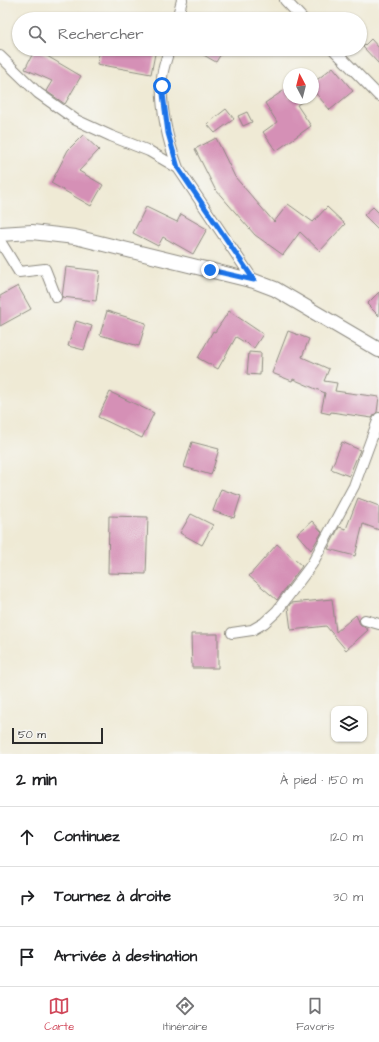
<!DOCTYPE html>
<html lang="fr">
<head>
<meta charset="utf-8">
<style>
	:root { --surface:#fff; --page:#f6f6f6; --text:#202124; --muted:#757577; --line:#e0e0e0; --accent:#d1495b }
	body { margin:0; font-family:"Architects Daughter",sans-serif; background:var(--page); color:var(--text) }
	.controls { position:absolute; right:12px; bottom:12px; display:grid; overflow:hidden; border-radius:8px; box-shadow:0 1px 3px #0004 }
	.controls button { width:36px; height:36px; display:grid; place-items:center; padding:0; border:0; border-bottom:1px solid var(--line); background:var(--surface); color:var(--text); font:20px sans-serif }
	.compass { position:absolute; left:283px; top:68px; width:36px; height:36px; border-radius:50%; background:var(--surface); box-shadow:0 1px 3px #0004; rotate:353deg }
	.scale { position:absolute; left:12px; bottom:10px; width:91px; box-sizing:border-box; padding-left:4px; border:2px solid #2b2b2b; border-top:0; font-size:11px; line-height:14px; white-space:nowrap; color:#2b2b2b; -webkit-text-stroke:3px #f6f6f2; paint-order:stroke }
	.stop { position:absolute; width:12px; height:12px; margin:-9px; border:3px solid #1a73e8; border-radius:50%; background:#fff }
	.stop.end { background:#1a73e8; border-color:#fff; box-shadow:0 1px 4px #0008 }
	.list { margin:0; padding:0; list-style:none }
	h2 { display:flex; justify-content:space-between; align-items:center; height:52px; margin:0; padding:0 16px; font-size:17px }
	h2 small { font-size:13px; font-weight:400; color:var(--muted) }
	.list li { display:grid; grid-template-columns:26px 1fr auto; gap:12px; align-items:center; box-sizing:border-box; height:60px; padding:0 16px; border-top:1px solid var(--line) }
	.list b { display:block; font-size:15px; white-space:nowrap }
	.list em { font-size:13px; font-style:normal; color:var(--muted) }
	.icon { flex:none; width:22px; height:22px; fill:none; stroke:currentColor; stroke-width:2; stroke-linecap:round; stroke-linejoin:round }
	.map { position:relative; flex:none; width:379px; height:754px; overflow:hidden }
	.search { position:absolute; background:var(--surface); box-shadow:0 1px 3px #0004; left:12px; right:12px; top:12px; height:44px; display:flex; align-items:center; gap:10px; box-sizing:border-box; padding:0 14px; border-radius:22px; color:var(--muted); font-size:15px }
	.sheet { height:232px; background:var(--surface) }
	nav { display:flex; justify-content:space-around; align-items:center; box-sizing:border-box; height:56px; border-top:1px solid var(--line); background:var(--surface); font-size:11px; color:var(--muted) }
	nav a { display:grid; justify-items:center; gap:2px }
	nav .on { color:var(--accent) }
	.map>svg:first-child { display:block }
</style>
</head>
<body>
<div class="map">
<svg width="379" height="754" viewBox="0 0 379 754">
	<rect width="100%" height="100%" fill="#f6f6f2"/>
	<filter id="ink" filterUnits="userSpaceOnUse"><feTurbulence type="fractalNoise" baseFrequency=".025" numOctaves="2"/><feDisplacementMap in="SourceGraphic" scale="8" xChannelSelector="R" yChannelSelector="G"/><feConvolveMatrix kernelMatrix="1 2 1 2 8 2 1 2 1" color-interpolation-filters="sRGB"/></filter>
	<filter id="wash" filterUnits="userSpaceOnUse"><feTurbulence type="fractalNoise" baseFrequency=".012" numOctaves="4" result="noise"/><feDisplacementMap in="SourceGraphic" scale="16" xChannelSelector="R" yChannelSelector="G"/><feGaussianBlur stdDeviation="0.9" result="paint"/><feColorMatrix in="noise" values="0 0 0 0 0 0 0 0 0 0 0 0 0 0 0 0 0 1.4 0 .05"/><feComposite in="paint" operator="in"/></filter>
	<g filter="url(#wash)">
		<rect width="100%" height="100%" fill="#efead5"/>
		<g id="blocks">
			<!-- building -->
			<path fill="#d590b6" d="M371,39L379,48V64L363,47Z
				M35,49L81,76L65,104L46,91L52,81L25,69Z
				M100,49H156L151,74L97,64Z
				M193,49H224L216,62Z
				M333,67L353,91L330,110L313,90V83Z
				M289,87V98H308L297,105L311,126L276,151L263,132L277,122L265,103Z
				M226,109L234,119L215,133L207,124Z
				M247,112L252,122L243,126L238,116Z
				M83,135L99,150L79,171L103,185L91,206L51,183L68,150Z
				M216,138L235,177L274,222L288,204L313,222L327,207L345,224L320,251L300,232L283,255L255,235L215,189L195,149Z
				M146,207L177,222L181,214L207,229L193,254L163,237L158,246L133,233Z
				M373,207L379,213V230L364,215Z
				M66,267L100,271L96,301L62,297Z
				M18,286L31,309L0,326V296Z
				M379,292V316L367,304Z
				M107,311L146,323L139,346L100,335Z
				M229,311L263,334L254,348L236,337L218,369L198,358L213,331L215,332Z
				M76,321L92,326L84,350L68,346Z
				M288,331L309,339L302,357L329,369L324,381L337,383L335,391L379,397L377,412L372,418L331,412L330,414L321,412L325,393L293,379L292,381L272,373Z
				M249,352L261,353L260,375L247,374Z
				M110,392L154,413L142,438L98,417Z
				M192,442L219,449L211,475L184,467Z
				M342,442L360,450L349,476L331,469Z
				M221,489L241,496L234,518L213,511Z
				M358,498L379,506V530L363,524L355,556L328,549L339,527L346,529Z
				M191,514L213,525L202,545L180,533Z
				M109,516L148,517L146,574L108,573Z
				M312,521L322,532L311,550L297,534Z
				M277,544L302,566L277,600L249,576Z
				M332,599L336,632L356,615L360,624L368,630L346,650L326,626L291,630L288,607L291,603Z
				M191,634H218V668H192Z"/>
		</g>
	</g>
	<g filter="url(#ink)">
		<use href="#blocks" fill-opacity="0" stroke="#8d8a80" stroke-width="1"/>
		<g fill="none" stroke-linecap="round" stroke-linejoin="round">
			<!-- minor casing -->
			<g stroke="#8d8a80" stroke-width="12">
				<path id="minor" d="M285,0L303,19
					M177,19L182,0
					M169,49C167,59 162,69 162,79C160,108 168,142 178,168L254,281
					M333,49L379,96
					M0,56L38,93L76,120L111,136L149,151L178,168
					M0,241L19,272L45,269L56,297
					M365,620L379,624
					M232,633L252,630L264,623L277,611L312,564L354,486L379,418"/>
			</g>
			<!-- secondary casing -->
			<g stroke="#8d8a80" stroke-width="16">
				<path id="secondary" d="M0,234L32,232L75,237L254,281L275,289L379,350"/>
			</g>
			<!-- minor -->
			<use href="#minor" stroke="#fff" stroke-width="10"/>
			<!-- secondary -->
			<use href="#secondary" stroke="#fff" stroke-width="14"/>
		</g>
	</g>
	<g fill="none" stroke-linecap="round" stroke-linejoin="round" filter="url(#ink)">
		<!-- route -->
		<path stroke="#1a73e8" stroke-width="5" d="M162,86L168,133L178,168L254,280L210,270"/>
	</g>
</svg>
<div class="controls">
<button><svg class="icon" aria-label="layers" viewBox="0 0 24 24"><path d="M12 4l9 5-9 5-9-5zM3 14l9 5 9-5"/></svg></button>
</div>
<svg class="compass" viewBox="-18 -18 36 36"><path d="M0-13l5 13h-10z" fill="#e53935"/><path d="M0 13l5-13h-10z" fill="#757577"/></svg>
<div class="scale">50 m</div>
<div class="stop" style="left:162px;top:86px"></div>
<div class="stop end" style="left:210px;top:270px"></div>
<div class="search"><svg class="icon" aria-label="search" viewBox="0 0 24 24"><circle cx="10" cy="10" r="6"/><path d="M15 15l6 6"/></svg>Rechercher</div>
</div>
<section class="sheet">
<h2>2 min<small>À pied · 150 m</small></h2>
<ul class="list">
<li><svg class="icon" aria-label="ahead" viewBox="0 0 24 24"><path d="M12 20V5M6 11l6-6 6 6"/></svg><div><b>Continuez</b></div><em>120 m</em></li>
<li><svg class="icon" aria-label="right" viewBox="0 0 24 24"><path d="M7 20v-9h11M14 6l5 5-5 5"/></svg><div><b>Tournez à droite</b></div><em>30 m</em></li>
<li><svg class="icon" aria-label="arrive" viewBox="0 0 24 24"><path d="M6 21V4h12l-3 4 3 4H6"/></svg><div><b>Arrivée à destination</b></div></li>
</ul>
</section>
<nav>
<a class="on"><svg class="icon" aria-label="map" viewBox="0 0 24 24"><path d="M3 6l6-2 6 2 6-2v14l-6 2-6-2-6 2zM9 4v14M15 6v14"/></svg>Carte</a>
<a><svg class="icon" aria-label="directions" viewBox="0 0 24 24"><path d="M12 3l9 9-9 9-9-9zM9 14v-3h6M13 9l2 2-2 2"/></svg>Itinéraire</a>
<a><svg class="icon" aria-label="saved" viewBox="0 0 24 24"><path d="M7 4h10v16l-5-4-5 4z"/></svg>Favoris</a>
</nav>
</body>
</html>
